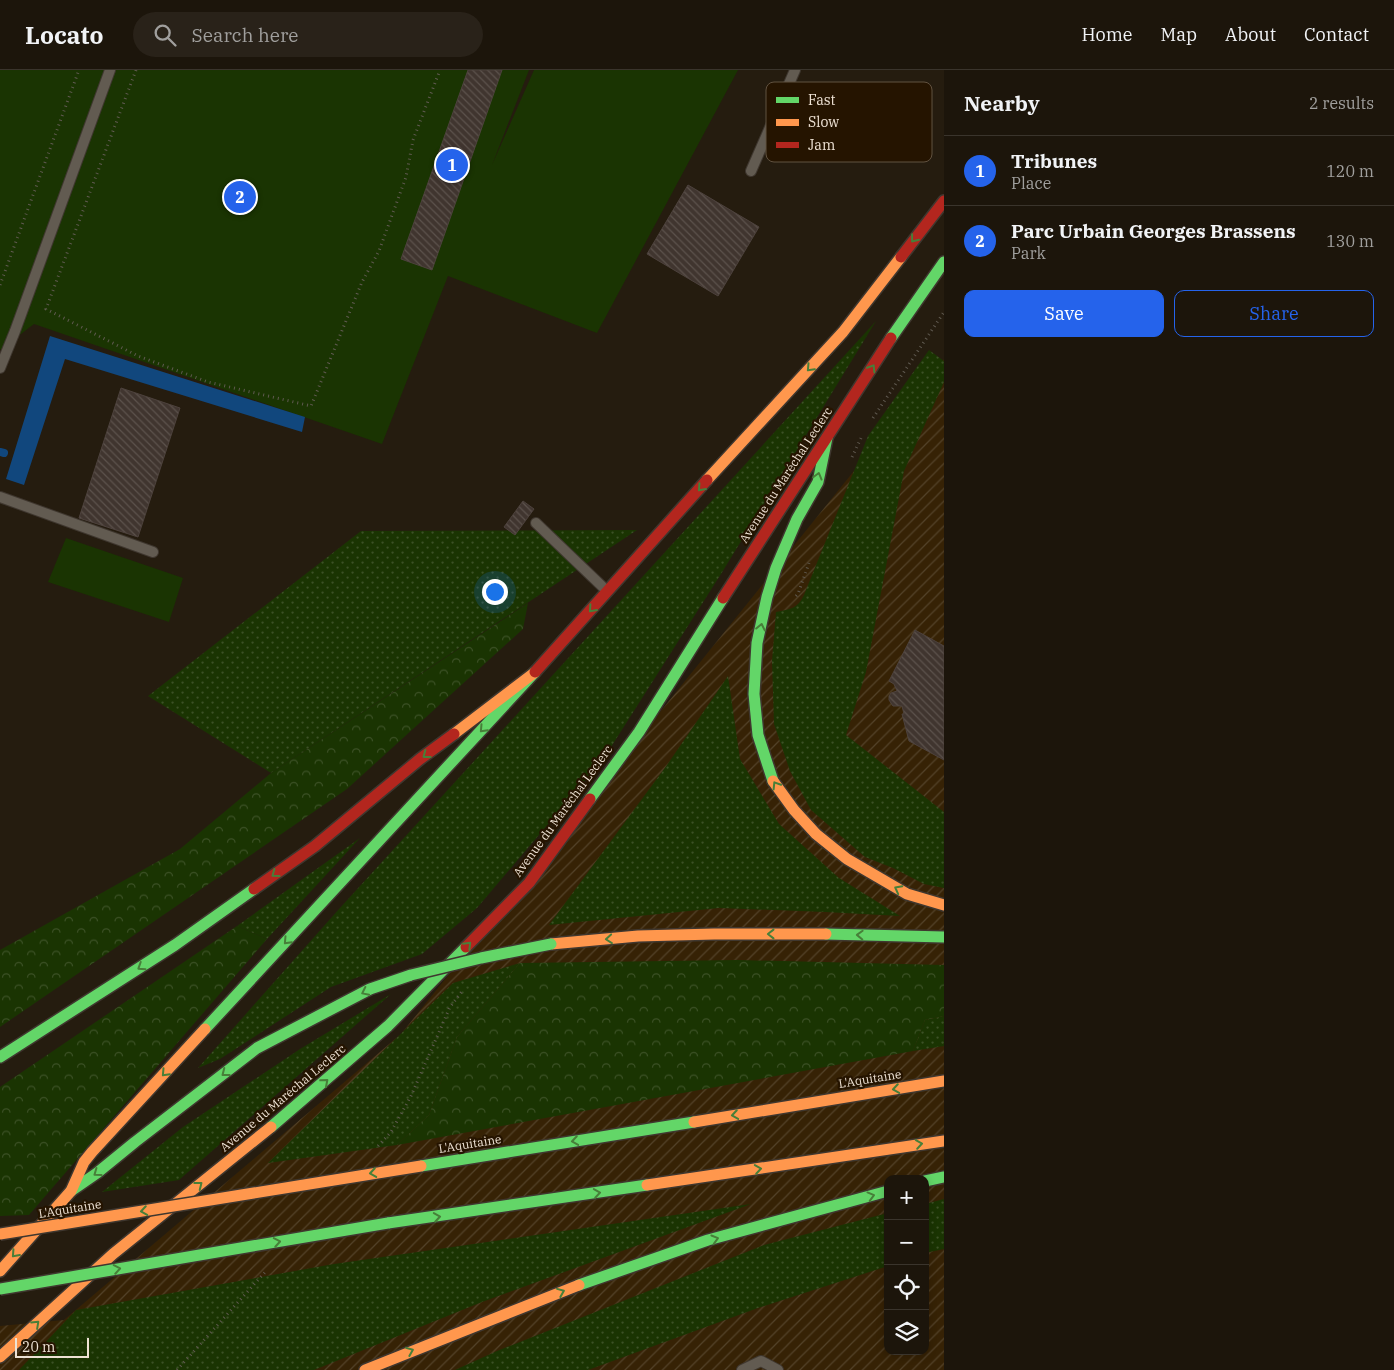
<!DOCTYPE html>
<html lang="en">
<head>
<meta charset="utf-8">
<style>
	:root { --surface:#1c150b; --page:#292219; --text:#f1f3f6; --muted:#a09f9d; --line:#3a342c; --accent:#2563eb }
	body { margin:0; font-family:"IBM Plex Serif",serif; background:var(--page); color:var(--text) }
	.controls { position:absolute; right:15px; bottom:15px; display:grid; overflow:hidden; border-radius:10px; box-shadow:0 2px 8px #0003 }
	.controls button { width:45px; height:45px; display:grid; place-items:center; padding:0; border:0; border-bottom:1px solid var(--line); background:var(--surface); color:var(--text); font:25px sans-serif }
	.scale { position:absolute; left:15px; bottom:12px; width:74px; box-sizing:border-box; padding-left:5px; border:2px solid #eee2d4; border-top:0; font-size:14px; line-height:18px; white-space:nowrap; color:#eee2d4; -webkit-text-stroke:4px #251400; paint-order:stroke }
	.you { position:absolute; left:494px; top:521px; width:18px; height:18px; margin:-12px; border:4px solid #fff; border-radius:50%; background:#1a73e8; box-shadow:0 0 0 8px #1a73e833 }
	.badge { display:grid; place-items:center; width:32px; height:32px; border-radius:50%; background:var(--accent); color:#fff; font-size:16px; font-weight:700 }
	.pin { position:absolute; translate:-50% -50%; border:2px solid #fff; box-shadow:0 1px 5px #0006 }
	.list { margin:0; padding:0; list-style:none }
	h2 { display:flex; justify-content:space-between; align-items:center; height:65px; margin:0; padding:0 20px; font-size:21px }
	h2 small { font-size:16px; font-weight:400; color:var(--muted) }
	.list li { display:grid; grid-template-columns:32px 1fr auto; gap:15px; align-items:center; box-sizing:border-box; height:70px; padding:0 20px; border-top:1px solid var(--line) }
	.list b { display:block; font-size:19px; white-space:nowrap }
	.list p { margin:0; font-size:16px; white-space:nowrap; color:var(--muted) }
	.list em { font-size:16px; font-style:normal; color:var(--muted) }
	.actions { display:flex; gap:10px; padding:15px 20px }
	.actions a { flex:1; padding:11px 0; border:1px solid var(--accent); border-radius:10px; text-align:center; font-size:18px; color:var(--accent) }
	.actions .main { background:var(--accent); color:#fff }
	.icon { flex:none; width:28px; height:28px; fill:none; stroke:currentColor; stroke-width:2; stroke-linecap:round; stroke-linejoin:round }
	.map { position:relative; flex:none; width:944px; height:1300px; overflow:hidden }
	header { display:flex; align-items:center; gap:30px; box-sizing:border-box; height:70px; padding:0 25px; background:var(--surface); border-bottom:1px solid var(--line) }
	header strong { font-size:24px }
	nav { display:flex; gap:28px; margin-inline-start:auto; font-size:18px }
	.search { width:350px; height:45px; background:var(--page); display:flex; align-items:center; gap:12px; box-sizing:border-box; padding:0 18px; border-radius:28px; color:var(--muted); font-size:19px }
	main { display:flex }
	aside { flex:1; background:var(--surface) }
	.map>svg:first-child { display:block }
</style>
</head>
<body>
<header>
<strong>Locato</strong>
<div class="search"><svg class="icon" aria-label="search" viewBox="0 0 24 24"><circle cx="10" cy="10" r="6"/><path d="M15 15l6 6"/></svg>Search here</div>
<nav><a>Home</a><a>Map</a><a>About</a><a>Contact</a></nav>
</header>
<main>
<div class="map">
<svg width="944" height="1300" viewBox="0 0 944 1300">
	<defs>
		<pattern id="industrial-furrows" width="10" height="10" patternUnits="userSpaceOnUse" patternTransform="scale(1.25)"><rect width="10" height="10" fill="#362205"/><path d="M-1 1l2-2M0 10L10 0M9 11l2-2" fill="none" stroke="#534229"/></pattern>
		<pattern id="green-dots" width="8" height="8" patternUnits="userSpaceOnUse" patternTransform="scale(1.25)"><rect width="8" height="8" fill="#1a3402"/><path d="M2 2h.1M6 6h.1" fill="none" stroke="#3c5126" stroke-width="1.8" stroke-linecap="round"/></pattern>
		<pattern id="forest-crowns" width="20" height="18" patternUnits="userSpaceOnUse" patternTransform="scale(1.25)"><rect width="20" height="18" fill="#1a3402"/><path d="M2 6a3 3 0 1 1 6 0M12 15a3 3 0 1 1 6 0" fill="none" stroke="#3c5126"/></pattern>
		<pattern id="building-back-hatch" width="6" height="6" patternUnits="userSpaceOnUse" patternTransform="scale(1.25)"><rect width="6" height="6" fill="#40352f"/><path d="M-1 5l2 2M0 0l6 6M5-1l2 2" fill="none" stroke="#5c524c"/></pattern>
	</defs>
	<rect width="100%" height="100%" fill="#251c0f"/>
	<!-- industrial -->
	<path fill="url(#industrial-furrows)" fill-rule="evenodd" d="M944,289V1300H0V1256L64,1250L401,964ZM888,1109H925V1281H888Z"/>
	<!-- green -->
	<path fill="url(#green-dots)" d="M876,251L721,504L604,688L477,838L422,884L331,917L220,989L198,998L339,839Z
		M929,280L944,291V312L904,401L866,602L846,665L944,742V818L924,814L893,798L865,787L811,740L790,701L774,654L772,591L776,542C791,539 797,539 804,525L868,366Z
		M637,460L271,703L148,626L361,461Z
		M728,606L740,689L779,754L839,808L900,846L825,842L719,838L549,855L667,695Z
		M360,768L267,869L237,856Z
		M520,893L457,967L429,1045L397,1075L268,1093L453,913Z
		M391,924L179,1110L102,1122L183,1057L300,979Z
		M944,946V976L913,981L925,950Z
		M944,1129V1179L925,1183V1134Z
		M751,1134L482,1232L314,1300H19L76,1240L334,1194Z
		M888,1143V1196L758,1238L588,1300H455L497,1281L764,1175Z"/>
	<!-- forest -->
	<path fill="url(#forest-crowns)" d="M528,533L523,559L347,719L0,957V880L180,779L271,703Z
		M237,856L267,869L29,1145L0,1146V1017Z
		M738,890L944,895V946L925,950L913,981L397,1075L429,1045L457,967L520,893Z"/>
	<!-- pitch -->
	<path fill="#1a3402" d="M0,0H529L492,95L534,0H738L597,263L448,206L382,374L34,254L0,280Z
		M66,468L183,508L169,552L48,512Z"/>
	<!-- water -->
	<path fill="#11477d" d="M50,266L305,347L302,362L65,289L24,415L6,409Z"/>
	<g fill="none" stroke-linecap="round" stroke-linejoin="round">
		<!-- stream -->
		<path stroke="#11477d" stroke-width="8" d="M0,382L4,383"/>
	</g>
	<!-- building -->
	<path fill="url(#building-back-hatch)" stroke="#4d423d" d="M468,0H502L432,200L401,189Z
		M688,115L759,157L718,226L647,184Z
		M121,318L180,338L138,467L79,448Z
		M523,431L534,439L515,465L504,457Z
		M915,560L944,576V690L909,671L902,644H904L902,636H893L889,630V626L891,623L897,621L894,614L889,611Z"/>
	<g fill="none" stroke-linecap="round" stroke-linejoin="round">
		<!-- lane casing -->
		<g stroke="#3f372f" stroke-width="12">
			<path id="lane" d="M751,101L795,0
				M0,298L15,261L110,0
				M0,427L153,482
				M536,453L607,521
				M742,1300L761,1291L778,1300"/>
		</g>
		<!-- fast casing -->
		<g stroke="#3f372f" stroke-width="14">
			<path id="fast" d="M891,268L944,192
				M773,711L758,665L754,624L757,573L767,527L776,498L797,449L818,412L827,368
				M590,729L639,662L723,528
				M826,864L944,867
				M205,959L535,602
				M0,987L175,875L254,819
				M271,1057L388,956L466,877
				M421,1096L694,1052
				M925,1111L944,1107
				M71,1121L97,1103L135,1072L257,978L370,919L411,905
				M388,1153L647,1115
				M579,1215L708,1170L888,1121"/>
		</g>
		<!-- slow casing -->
		<g stroke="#3f372f" stroke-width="14">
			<path id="slow" d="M707,410L843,262L901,187
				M454,664L534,603
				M773,711L794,740L816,764L847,789L907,824L944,835
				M551,874L638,866L714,864H826
				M694,1052L944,1011
				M647,1115L944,1071
				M0,1201L71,1121L84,1092L92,1082L205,959
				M0,1287L113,1184L271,1057
				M365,1300L579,1215"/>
		</g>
		<!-- jam casing -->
		<g stroke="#3f372f" stroke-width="14">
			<path id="jam" d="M901,187L944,131
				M723,528L891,268
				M535,602L707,410
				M254,819L315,776L420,689L454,664
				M466,877L529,813L590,729"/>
		</g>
		<!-- path -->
		<path stroke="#605a51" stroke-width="3" stroke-dasharray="1 4" stroke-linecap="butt" d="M136,0L46,239L138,286L208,312L311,336L362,212L379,181L406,107L413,70L440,0
			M0,215L79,0
			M873,348L944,242
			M852,387L862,366
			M796,526L798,524L809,493
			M378,1076L391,1062L411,1026L450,937L463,920
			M177,1300L267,1200"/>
		<!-- lane -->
		<use href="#lane" stroke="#625b51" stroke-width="10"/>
		<!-- fast -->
		<use href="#fast" stroke="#63d668" stroke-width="11"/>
		<!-- slow -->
		<use href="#slow" stroke="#ff974d" stroke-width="11"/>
		<!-- jam -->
		<use href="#jam" stroke="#b3261e" stroke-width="11"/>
		<!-- fast-bridge casing -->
		<g stroke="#3f372f" stroke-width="14" stroke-linecap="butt">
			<path id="fast-bridge" d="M411,905L481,888L551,874
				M0,1219L388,1153"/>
		</g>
		<!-- slow-bridge casing -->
		<g stroke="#3f372f" stroke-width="14" stroke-linecap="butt">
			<path id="slow-bridge" d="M0,1164L421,1096"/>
		</g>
		<!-- fast-bridge -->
		<use href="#fast-bridge" stroke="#63d668" stroke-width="11"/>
		<!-- slow-bridge -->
		<use href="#slow-bridge" stroke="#ff974d" stroke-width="11"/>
	</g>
	<!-- one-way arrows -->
	<defs><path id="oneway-chevron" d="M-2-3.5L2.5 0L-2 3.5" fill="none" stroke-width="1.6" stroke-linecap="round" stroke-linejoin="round" transform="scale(1.25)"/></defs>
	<g stroke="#477f39">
		<use href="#oneway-chevron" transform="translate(914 169) rotate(128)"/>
		<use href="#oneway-chevron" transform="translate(810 298) rotate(133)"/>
		<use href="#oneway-chevron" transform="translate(872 298) rotate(-58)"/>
		<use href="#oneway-chevron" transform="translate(818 406) rotate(-75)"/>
		<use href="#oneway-chevron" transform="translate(701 418) rotate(132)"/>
		<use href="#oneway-chevron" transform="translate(592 539) rotate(132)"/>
		<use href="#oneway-chevron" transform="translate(761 557) rotate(-78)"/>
		<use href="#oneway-chevron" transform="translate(483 659) rotate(133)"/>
		<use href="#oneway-chevron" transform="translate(426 685) rotate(143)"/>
		<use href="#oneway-chevron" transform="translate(776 715) rotate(-122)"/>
		<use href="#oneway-chevron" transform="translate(275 804) rotate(144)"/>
		<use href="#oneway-chevron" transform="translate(898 819) rotate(-152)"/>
		<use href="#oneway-chevron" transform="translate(771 864) rotate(180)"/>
		<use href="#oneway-chevron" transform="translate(860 865) rotate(-178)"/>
		<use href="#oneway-chevron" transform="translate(609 869) rotate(175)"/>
		<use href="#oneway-chevron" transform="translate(287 871) rotate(133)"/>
		<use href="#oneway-chevron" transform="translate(468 875) rotate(-45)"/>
		<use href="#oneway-chevron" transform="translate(141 897) rotate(147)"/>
		<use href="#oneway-chevron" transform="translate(365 922) rotate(154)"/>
		<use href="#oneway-chevron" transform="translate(165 1003) rotate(133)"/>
		<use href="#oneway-chevron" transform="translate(225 1003) rotate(142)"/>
		<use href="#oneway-chevron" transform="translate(325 1012) rotate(-41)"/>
		<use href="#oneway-chevron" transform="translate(896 1019) rotate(171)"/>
		<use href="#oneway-chevron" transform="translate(735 1045) rotate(171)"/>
		<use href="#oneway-chevron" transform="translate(575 1071) rotate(171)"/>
		<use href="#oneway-chevron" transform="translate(919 1074) rotate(-9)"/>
		<use href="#oneway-chevron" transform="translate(758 1099) rotate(-9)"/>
		<use href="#oneway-chevron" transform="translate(97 1103) rotate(144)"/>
		<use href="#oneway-chevron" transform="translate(373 1103) rotate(171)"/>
		<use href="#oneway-chevron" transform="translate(199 1115) rotate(-38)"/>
		<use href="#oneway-chevron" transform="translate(597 1123) rotate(-9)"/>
		<use href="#oneway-chevron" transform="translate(871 1126) rotate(-15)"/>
		<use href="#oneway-chevron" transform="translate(144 1141) rotate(171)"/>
		<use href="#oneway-chevron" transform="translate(437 1147) rotate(-9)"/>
		<use href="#oneway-chevron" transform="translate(715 1169) rotate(-16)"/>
		<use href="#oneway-chevron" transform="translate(277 1172) rotate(-10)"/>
		<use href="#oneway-chevron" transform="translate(15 1184) rotate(132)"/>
		<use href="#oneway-chevron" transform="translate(117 1199) rotate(-10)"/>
		<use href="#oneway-chevron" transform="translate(561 1222) rotate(-22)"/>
		<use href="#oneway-chevron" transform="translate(36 1254) rotate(-43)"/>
		<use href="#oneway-chevron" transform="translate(410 1281) rotate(-22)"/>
	</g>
	<g text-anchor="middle" stroke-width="4.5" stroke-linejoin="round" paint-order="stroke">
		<!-- street labels -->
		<g font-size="12" fill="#eee2d4" stroke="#251400">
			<text transform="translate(786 405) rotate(-57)" y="4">Avenue du Maréchal Leclerc</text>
			<text transform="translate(563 741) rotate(-54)" y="4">Avenue du Maréchal Leclerc</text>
			<text transform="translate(870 1009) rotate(-9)" y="4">L'Aquitaine</text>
			<text transform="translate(283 1028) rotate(-40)" y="4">Avenue du Maréchal Leclerc</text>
			<text transform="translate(470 1074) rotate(-9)" y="4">L'Aquitaine</text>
			<text transform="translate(70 1139) rotate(-9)" y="4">L'Aquitaine</text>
		</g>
	</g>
	<!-- legend -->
	<rect x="766" y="12" width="166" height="80" rx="8" fill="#251400" stroke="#615240" stroke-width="1"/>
	<rect x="776" y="27" width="23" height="6" fill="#63d668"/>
	<rect x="776" y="49" width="23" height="7" fill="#ff974d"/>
	<rect x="776" y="72" width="23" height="6" fill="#b3261e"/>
	<g font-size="14" fill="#eee2d4">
		<text x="808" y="35">Fast</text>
		<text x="808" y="57">Slow</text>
		<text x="808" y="80">Jam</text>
	</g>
</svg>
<div class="controls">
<button>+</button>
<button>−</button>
<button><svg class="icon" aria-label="locate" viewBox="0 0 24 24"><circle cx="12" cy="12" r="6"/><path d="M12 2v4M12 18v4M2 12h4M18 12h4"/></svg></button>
<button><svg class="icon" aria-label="layers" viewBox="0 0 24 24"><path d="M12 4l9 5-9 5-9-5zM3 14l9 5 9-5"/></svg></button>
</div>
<div class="scale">20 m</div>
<div class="you"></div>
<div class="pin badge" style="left:452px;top:95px">1</div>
<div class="pin badge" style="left:240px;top:127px">2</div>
</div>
<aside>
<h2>Nearby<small>2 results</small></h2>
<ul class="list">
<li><span class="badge">1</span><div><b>Tribunes</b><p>Place</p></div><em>120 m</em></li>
<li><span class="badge">2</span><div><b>Parc Urbain Georges Brassens</b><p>Park</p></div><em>130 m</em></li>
</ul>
<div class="actions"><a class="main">Save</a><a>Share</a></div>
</aside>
</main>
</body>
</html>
